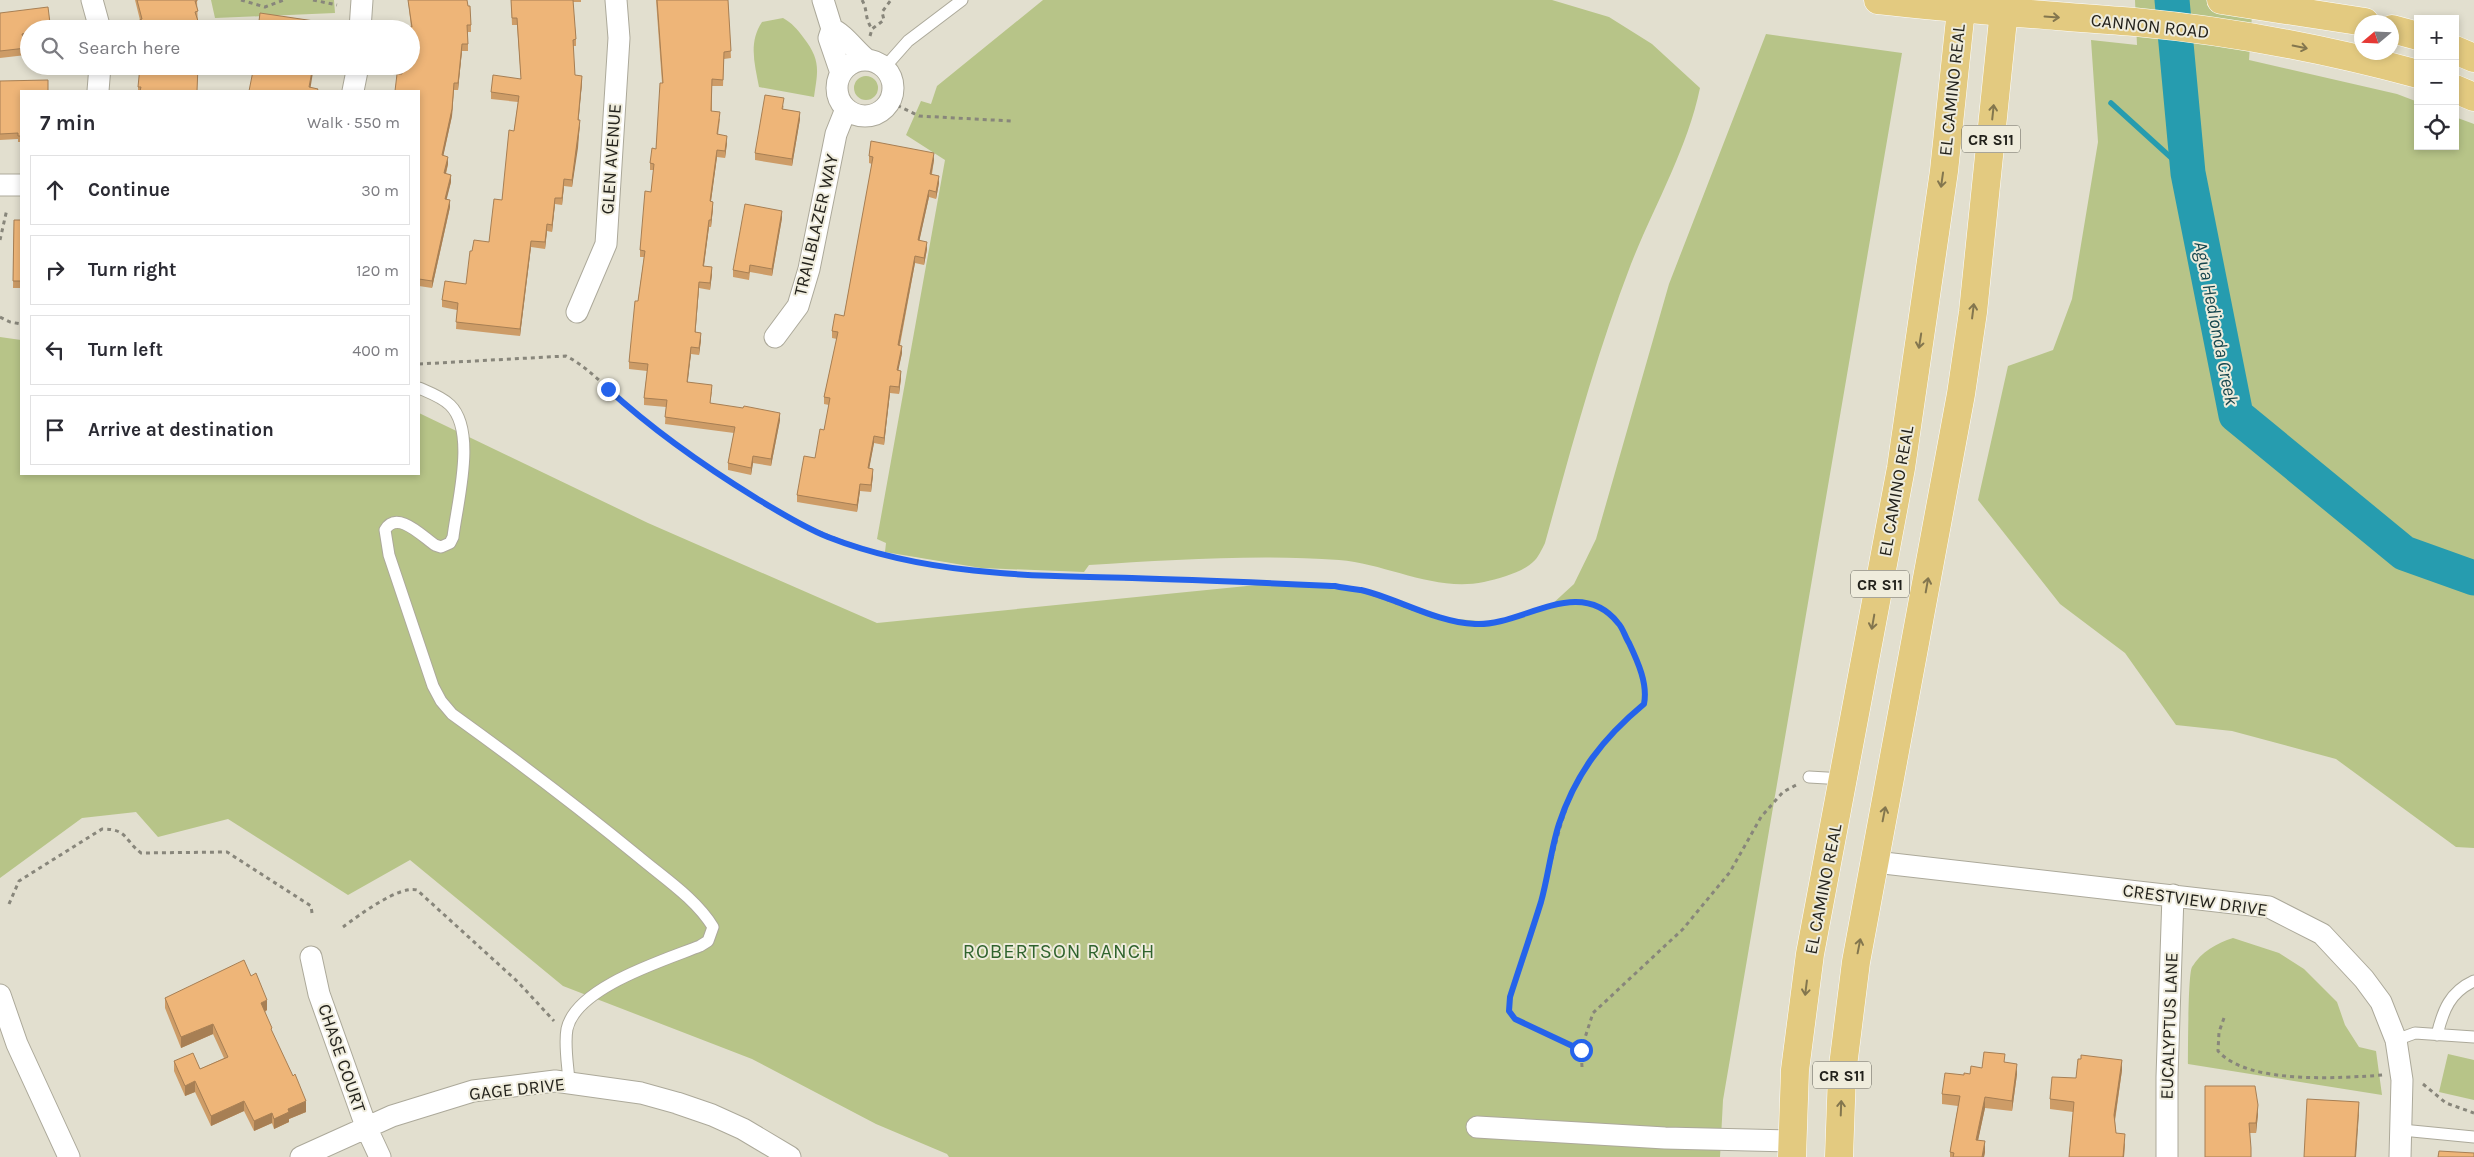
<!DOCTYPE html>
<html lang="en">
<head>
<meta charset="utf-8">
<style>
	:root { --surface:#fff; --page:#f2f2f3; --text:#2b2b33; --muted:#7c7c81; --line:#e1e1e2 }
	body { margin:0; font-family:Karla,sans-serif; background:var(--page); color:var(--text) }
	.controls { position:absolute; right:15px; top:15px; display:grid; overflow:hidden; border-radius:0px; box-shadow:0 2px 8px #0003 }
	.controls button { width:45px; height:45px; display:grid; place-items:center; padding:0; border:0; border-bottom:1px solid var(--line); background:var(--surface); color:var(--text); font:25px sans-serif }
	.compass { position:absolute; left:2354px; top:15px; width:45px; height:45px; border-radius:50%; background:var(--surface); box-shadow:0 2px 8px #0003; rotate:251deg }
	.stop { position:absolute; width:15px; height:15px; margin:-11px; border:4px solid #2563eb; border-radius:50%; background:#fff }
	.stop.end { background:#2563eb; border-color:#fff; box-shadow:0 1px 5px #0008 }
	.list { margin:0; padding:0; list-style:none }
	h2 { display:flex; justify-content:space-between; align-items:center; height:65px; margin:0; padding:0 20px; font-size:21px }
	h2 small { font-size:16px; font-weight:400; color:var(--muted) }
	.list li { display:grid; grid-template-columns:32px 1fr auto; gap:15px; align-items:center; box-sizing:border-box; height:70px; margin:0 10px 10px; padding:0 10px; border:1px solid var(--line); border-radius:0px }
	.list b { display:block; font-size:19px; white-space:nowrap }
	.list em { font-size:16px; font-style:normal; color:var(--muted) }
	.icon { flex:none; width:28px; height:28px; fill:none; stroke:currentColor; stroke-width:2; stroke-linecap:round; stroke-linejoin:round }
	.map { position:relative; flex:none; width:2474px; height:1157px; overflow:hidden }
	.search { position:absolute; background:var(--surface); box-shadow:0 2px 8px #0003; left:20px; top:20px; width:400px; height:55px; display:flex; align-items:center; gap:12px; box-sizing:border-box; padding:0 18px; border-radius:28px; color:var(--muted); font-size:19px }
	.panel { position:absolute; background:var(--surface); box-shadow:0 2px 8px #0003; left:20px; top:90px; width:400px; height:385px; border-radius:0px }
	.map>svg:first-child { display:block }
</style>
</head>
<body>
<div class="map">
<svg width="2474" height="1157" viewBox="0 0 2474 1157">
	<rect width="100%" height="100%" fill="#e2dfcf"/>
	<!-- green -->
	<path fill="#b7c488" d="M211,0H334L335,13L215,18Z
		M1043,0H1552L1609,17L1652,44L1700,88C1687,150 1654,206 1631,264C1596,355 1571,449 1545,543C1542,549 1538,558 1533,562C1521,573 1500,578 1484,582C1434,592 1388,564 1339,560C1258,554 1170,560 1089,565L1084,572L981,568L885,552L886,543L877,539L945,160L906,135L921,101L931,104L937,86Z
		M2135,0H2253L2249,60L2397,94L2418,102V146H2455V117L2474,124V848L2456,847L2336,759L2232,731L2176,725L2125,653L2060,604L1978,500L2008,366L2053,350L2072,299L2098,142L2091,40L2137,45Z
		M783,18C792,23 797,29 803,37C821,60 818,70 814,97L759,87C755,65 748,43 762,22Z
		M1766,34L1902,53L1723,1100L1720,1157H949L947,1154L876,1124L752,1059L563,986L410,860L348,895L228,819L158,837L136,812L82,818L0,878V337L21,340V474H419V413L648,523L877,623L1277,583L1363,591L1443,618L1494,622L1550,606L1574,584L1596,539L1669,284Z
		M854 88a12 12 0 1 1 24 0a12 12 0 1 1-24 0Z
		M2233,938L2279,953L2304,969L2337,1002L2345,1025L2359,1047L2376,1051L2382,1095L2188,1064C2188,1050 2188,974 2192,967C2201,952 2217,943 2233,938Z
		M2448,1054L2474,1060V1100L2439,1092Z"/>
	<g fill="none" stroke-linecap="round" stroke-linejoin="round">
		<!-- stream -->
		<path stroke="#269caf" stroke-width="5.5" d="M2111,103L2188,173"/>
		<!-- river -->
		<path stroke="#269caf" stroke-width="35" d="M2172,0L2188,173L2236,415L2404,553L2474,578"/>
		<!-- lane casing -->
		<g stroke="#aca99a" stroke-width="13">
			<path id="lane" d="M885,67L908,41L962,0
				M419,388C428,392 442,397 450,405C477,431 457,503 453,537L450,543L441,547L435,545C423,537 397,509 385,530L389,555L433,686L441,701L452,714C516,760 578,807 639,857C664,878 696,899 713,927L708,941L700,946C665,960 576,987 567,1029C564,1045 568,1065 569,1082
				M1809,777L1844,779
				M2437,1035C2443,1010 2450,992 2474,981
				M2396,1040L2415,1033L2474,1037
				M2402,1130L2474,1137"/>
		</g>
		<!-- street casing -->
		<g stroke="#aca99a" stroke-width="23">
			<path id="street" d="M92,0L100,29
				M823,0L832,29L829,38L841,73
				M360,29L362,0
				M832,29C843,33 855,50 866,59
				M837 88a28 28 0 1 1 56 0a28 28 0 1 1-56 0Z
				M98,91L100,66
				M353,91L358,66
				M0,185H21
				M577,312L606,244L619,38L616,0
				M775,337L798,306L809,269L836,134L846,109
				M1875,862L2269,907L2322,934L2364,979L2381,1002L2396,1040L2402,1080L2400,1157
				M311,957L319,994L367,1129L380,1157
				M0,995L17,1044L69,1157
				M1477,1127L1665,1138L1793,1141
				M301,1157L392,1116L473,1091L555,1081L641,1093L677,1103L712,1115L743,1129L790,1157
				M2167,1157V1077L2173,895"/>
		</g>
		<!-- primary casing -->
		<g stroke="#fff" stroke-width="29">
			<path id="primary" d="M1878,0C1964,10 2049,15 2135,22C2230,31 2326,49 2418,74
				M2221,0L2365,22
				M2392,29L2418,36
				M2455,50L2474,58
				M2455,89L2474,97
				M1792,1157L1795,1070L1810,954L1901,468L1944,171L1962,0
				M1839,1157L1842,1074L1856,962L1961,394L1973,312L2005,0"/>
		</g>
		<!-- path -->
		<path stroke="#88867b" stroke-width="3" stroke-dasharray="4 4" stroke-linecap="butt" d="M241,0L265,7L284,0
			M313,0L337,5
			M862,0C868,10 864,17 872,29
			M870,36L872,29L884,20L882,12L891,0
			M890,102L919,116L1011,121
			M0,240L7,209
			M0,317L10,322L21,324
			M419,364L566,356C592,369 611,394 634,412C681,448 729,484 781,513C891,575 1016,576 1139,579C1204,580 1270,583 1335,586C1345,588 1356,588 1365,592C1400,603 1437,622 1475,624C1521,627 1579,574 1618,623C1623,628 1625,637 1629,643C1638,662 1648,684 1644,704C1569,764 1564,811 1542,899C1533,932 1521,965 1510,997L1509,1011L1515,1019L1581,1050
			M9,904L19,881L102,829C128,829 124,840 141,853L227,852L311,906L312,913
			M343,927C358,916 399,885 417,890L518,982L554,1021
			M2224,1018L2219,1032L2218,1051C2248,1085 2341,1078 2383,1075
			M1582,1067L1581,1050L1593,1013L1683,929L1730,872L1761,817L1783,792L1798,784
			M2423,1084L2446,1103L2474,1113"/>
		<!-- lane -->
		<use href="#lane" stroke="#fff" stroke-width="11"/>
		<!-- street -->
		<use href="#street" stroke="#fff" stroke-width="21"/>
		<!-- primary -->
		<use href="#primary" stroke="#e3ca80" stroke-width="28"/>
	</g>
	<!-- wall -->
	<path fill="#cd9c67" d="M135,0H197L198,28L138,29V21L140,20Z
		M408,0H467L468,6L471,25V32H468V51H462L458,90H454L452,116L443,156L448,164L446,174L451,182L446,199L450,207L432,288L419,286V91L402,74L411,66V27Z
		M511,0H581V2H573L576,39V46H573L575,75L582,83L578,120L580,127L572,187L564,186L562,205L555,204L552,232L547,231L545,249L531,247L520,336L456,329L457,310L442,307V300L466,284L472,251L489,242L502,200L514,131L518,102L491,99V92L521,79L517,25H512Z
		M656,0H728L731,58L724,59L723,86H712V111L720,119L718,135L727,143L725,158L717,157L711,201L713,208L711,227H709L704,266L712,274L710,290L699,288L695,332L701,340L699,355L691,354L687,382L712,392L710,403L780,420L771,466L753,463L751,475L728,470V463L734,433L665,424L666,407L644,405V398L647,371L629,369V362L638,301L644,257H640V250L651,192L654,170H650V163L656,149L662,83Z
		M0,13L50,29L24,40L26,48V55L0,58Z
		M0,81L21,91V142H18V139L0,140Z
		M138,87L197,91H138Z
		M784,105L783,109L800,119L792,166L755,160V153Z
		M869,156L934,160L932,174L939,183L936,199L929,197L919,241L927,249L924,265L915,263L900,345L902,353L898,370L901,378L899,394L890,393L884,445L874,443L869,468L873,475L871,492L860,491L857,512L797,502V495L815,458L824,430L829,405L824,404V397L837,339L832,338V331L844,316L872,164L869,163Z
		M782,218L772,276L750,272L749,280L733,277V270Z
		M14,220H21V288H13Z
		M251,976L267,1010L265,1012L272,1033L306,1112L289,1119V1122L274,1129L272,1123L254,1131L244,1111L211,1126L195,1092L185,1096L174,1071V1061L200,1069L224,1058L213,1034L181,1048L165,1008V998Z
		M2005,1062L2017,1074L2012,1111L1985,1108L1978,1140L1985,1152L1984,1157H1950V1152L1958,1106L1942,1104V1094L1964,1075L1970,1074L1982,1068Z
		M2122,1070L2115,1121L2116,1133L2125,1144L2124,1157H2069L2073,1112L2050,1109V1099L2076,1078Z
		M2258,1114L2256,1133H2250L2205,1157Z"/>
	<!-- shaded-wall -->
	<path fill="#a77f54" d="M198,21V28L171,29Z
		M50,23V29H36Z
		M29,32V39L22,41V34Z
		M462,44V51L458,90V83Z
		M313,66H314L310,91L309,87Z
		M582,76V83L578,127V120Z
		M454,83L452,116L442,162V155Z
		M800,112V119L792,166V159Z
		M580,120L578,148L572,187V180Z
		M727,136V143L725,158V151Z
		M717,150V157L710,208V201Z
		M934,153V160L930,181V174Z
		M448,157V164L444,180V173Z
		M451,175V182L445,206V199Z
		M939,176V183L936,199V192Z
		M564,179V186L562,205V198Z
		M929,190V197L918,247V240Z
		M555,198V204L552,232V225Z
		M450,200V207L432,288V281Z
		M713,202V208L711,227V220Z
		M782,211V218L772,276V269Z
		M709,220V227L703,272V266Z
		M547,224V231L545,249V242Z
		M531,241V247L520,336V329Z
		M927,242V249L924,265V258Z
		M915,256V263L898,352V345Z
		M712,267V274L710,290V283Z
		M699,282V288L695,339V332Z
		M701,333V340L699,355V348Z
		M902,346V353L897,377V370Z
		M691,347V354L687,389V382Z
		M901,371V378L899,394V387Z
		M890,386V393L884,445V438Z
		M780,413V420L771,466V459Z
		M874,436V443L868,475V468Z
		M753,456V463L751,475V468Z
		M873,469V475L871,492V485Z
		M860,484V491L857,512V505Z
		M267,1000V1010L261,1013V1003Z
		M213,1024V1034L181,1048V1037Z
		M2122,1060V1070L2114,1125V1115Z
		M2017,1064V1074L2012,1111V1101Z
		M195,1081V1092L185,1096V1086Z
		M1985,1097V1108L1976,1150V1140Z
		M244,1101V1111L211,1126V1116Z
		M306,1101V1112L289,1119V1122L274,1129V1119L288,1109Z
		M2359,1102V1113L2356,1157H2355Z
		M2258,1105V1114L2256,1133V1123Z
		M272,1113V1123L254,1131V1121Z
		M2125,1134L2124,1157H2123Z
		M1985,1141V1152L1984,1157H1982Z"/>
	<!-- building -->
	<path fill="#eeb578" stroke="#a77f54" d="M137,0H197V1H195L198,11L195,12L198,21L171,29H140L138,21L142,19Z
		M408,0H467L468,6H470L471,25H467L468,44H462L458,83H454L452,109L442,155L448,157L444,173L451,175L445,199L450,200L432,281L419,279V91H395L397,74H402V66H411V29H406V27H412Z
		M511,0H573L576,39L573,40L575,75L582,76L578,120H580L572,180L564,179L562,198H555L552,225L547,224L545,242L531,241L520,329L456,322L458,303L442,300L445,281L466,284L470,251H472L474,240L489,242L494,199L502,200L509,130L514,131L519,96L491,92L493,75L521,79L517,18H512Z
		M657,0H728L731,51L724,52L723,80L712,79L711,111L720,112L717,134L727,136L725,151L717,150L710,201L713,202L711,220H709L703,266L712,267L710,283L699,282L695,332L701,333L699,348L691,347L687,382L712,385L710,403L743,408L744,406L780,413L771,459L753,456L751,468L728,463L735,427L665,417L667,400L644,398L648,364L629,362L635,301H638L645,251L640,250L645,191L651,192L654,164L650,163L652,148L656,149L660,83H663Z
		M48,7L50,23L36,29H29V32L22,34L26,48L0,51V13Z
		M260,13L321,22L320,29H258Z
		M140,66H198L197,91H140L141,87H138Z
		M254,66H313L309,87L318,89L317,91H249Z
		M48,80V91H21V136H18V133L0,134V81Z
		M765,95L784,98L782,109L800,112L792,159L755,153Z
		M871,141L934,153L930,174L939,176L936,192L929,190L918,240L927,242L924,258L915,256L898,345L902,346L897,370L901,371L899,387L890,386L884,438L874,436L868,468L873,469L871,485L860,484L857,505L797,495L804,456L815,458L820,429L824,430L830,398L824,397L838,332L832,331L835,314L844,316L873,157L869,156Z
		M745,204L782,211L772,269L750,265L749,273L733,270Z
		M14,220H21V281H13Z
		M244,960L251,976L256,973L267,1000L261,1003L272,1028L271,1029L293,1076L295,1074L306,1101L288,1109L289,1112L274,1119L272,1113L254,1121L244,1101L211,1116L195,1081L185,1086L174,1061L193,1053L200,1069L228,1057L213,1024L181,1037L165,998Z
		M1984,1052L2005,1054L2004,1062L2017,1064L2012,1101L1985,1097L1976,1140L1985,1141L1982,1157H1953L1954,1153L1950,1152L1960,1096L1942,1094L1945,1073L1964,1075V1073L1970,1074L1971,1066L1982,1068Z
		M2081,1055L2122,1060L2114,1115L2116,1133L2125,1134L2123,1157H2069L2074,1102L2050,1099L2052,1077L2076,1078L2078,1059H2081Z
		M2205,1086H2255L2258,1105L2256,1123H2249L2251,1148V1157H2205Z
		M2307,1099L2359,1102L2355,1157H2304Z
		M2439,1151L2474,1153V1157H2438Z"/>
	<!-- one-way arrows -->
	<defs><path id="oneway-shaft" d="M-6 0H5M1.5-3L5.5 0L1.5 3" fill="none" stroke-width="1.6" stroke-linecap="round" stroke-linejoin="round" transform="scale(1.25)"/></defs>
	<g stroke="#83764e">
		<use href="#oneway-shaft" transform="translate(2052 17) rotate(4)"/>
		<use href="#oneway-shaft" transform="translate(2300 47) rotate(11)"/>
		<use href="#oneway-shaft" transform="translate(1993 112) rotate(-84)"/>
		<use href="#oneway-shaft" transform="translate(1942 180) rotate(98)"/>
		<use href="#oneway-shaft" transform="translate(1973 311) rotate(-83)"/>
		<use href="#oneway-shaft" transform="translate(1920 341) rotate(99)"/>
		<use href="#oneway-shaft" transform="translate(1927 585) rotate(-80)"/>
		<use href="#oneway-shaft" transform="translate(1873 622) rotate(100)"/>
		<use href="#oneway-shaft" transform="translate(1884 814) rotate(-79)"/>
		<use href="#oneway-shaft" transform="translate(1859 946) rotate(-79)"/>
		<use href="#oneway-shaft" transform="translate(1806 988) rotate(97)"/>
		<use href="#oneway-shaft" transform="translate(1841 1108) rotate(-88)"/>
	</g>
	<g fill="none" stroke-linecap="round" stroke-linejoin="round">
		<!-- route -->
		<path stroke="#2563eb" stroke-width="6" d="M608,389C653,430 704,466 756,498C779,512 803,527 828,537C925,575 1029,576 1132,578C1200,580 1267,583 1335,586C1344,588 1353,589 1361,590C1399,599 1435,622 1475,624C1521,627 1579,574 1618,623C1623,628 1625,637 1629,643C1638,662 1648,684 1644,704C1603,738 1576,773 1559,824C1551,849 1548,877 1541,902C1531,934 1520,966 1510,997L1509,1011L1515,1019L1581,1050"/>
	</g>
	<g text-anchor="middle" stroke-width="4" stroke-linejoin="round" paint-order="stroke">
		<!-- shield labels -->
		<g fill="#efecdc" stroke="#605f56" stroke-width="1">
			<rect x="1962" y="125.5" width="58" height="27" rx="4"/>
			<rect x="1851" y="570.5" width="58" height="27" rx="4"/>
			<rect x="1813" y="1061.5" width="58" height="27" rx="4"/>
		</g>
		<g font-size="16" font-weight="bold" fill="#23221c">
			<text x="1991" y="145">CR S11</text>
			<text x="1880" y="590">CR S11</text>
			<text x="1842" y="1081">CR S11</text>
		</g>
		<!-- street labels -->
		<g font-size="18" fill="#23221c" stroke="#efecdc">
			<text transform="translate(2150 26) rotate(6)" y="6">CANNON ROAD</text>
			<text transform="translate(1952 90) rotate(-84)" y="6">EL CAMINO REAL</text>
			<text transform="translate(611 159) rotate(-86)" y="6">GLEN AVENUE</text>
			<text transform="translate(816 225) rotate(-77)" y="6">TRAILBLAZER WAY</text>
			<text transform="translate(1896 491) rotate(-80)" y="6">EL CAMINO REAL</text>
			<text transform="translate(1823 889) rotate(-79)" y="6">EL CAMINO REAL</text>
			<text transform="translate(2195 900) rotate(8)" y="6">CRESTVIEW DRIVE</text>
			<text transform="translate(2169 1026) rotate(-88)" y="6">EUCALYPTUS LANE</text>
			<text transform="translate(342 1058) rotate(71)" y="6">CHASE COURT</text>
			<text transform="translate(517 1089) rotate(-6)" y="6">GAGE DRIVE</text>
		</g>
		<!-- water labels -->
		<g font-size="19" font-style="italic" fill="#15464e" stroke="#efecdc">
			<text transform="translate(2217 323) rotate(79)" y="7">Agua Hedionda Creek</text>
		</g>
		<!-- quarter labels -->
		<g font-size="20" letter-spacing="1" fill="#30632e" stroke="#efecdc">
			<text x="1059" y="958">ROBERTSON RANCH</text>
		</g>
	</g>
</svg>
<div class="controls">
<button>+</button>
<button>−</button>
<button><svg class="icon" aria-label="locate" viewBox="0 0 24 24"><circle cx="12" cy="12" r="6"/><path d="M12 2v4M12 18v4M2 12h4M18 12h4"/></svg></button>
</div>
<svg class="compass" viewBox="-18 -18 36 36"><path d="M0-13l5 13h-10z" fill="#e53935"/><path d="M0 13l5-13h-10z" fill="#7c7c81"/></svg>
<div class="stop" style="left:1581px;top:1050px"></div>
<div class="stop end" style="left:608px;top:389px"></div>
<div class="search"><svg class="icon" aria-label="search" viewBox="0 0 24 24"><circle cx="10" cy="10" r="6"/><path d="M15 15l6 6"/></svg>Search here</div>
<section class="panel">
<h2>7 min<small>Walk · 550 m</small></h2>
<ul class="list">
<li><svg class="icon" aria-label="ahead" viewBox="0 0 24 24"><path d="M12 20V5M6 11l6-6 6 6"/></svg><div><b>Continue</b></div><em>30 m</em></li>
<li><svg class="icon" aria-label="right" viewBox="0 0 24 24"><path d="M7 20v-9h11M14 6l5 5-5 5"/></svg><div><b>Turn right</b></div><em>120 m</em></li>
<li><svg class="icon" aria-label="left" viewBox="0 0 24 24"><path d="M17 20v-9H6M10 6l-5 5 5 5"/></svg><div><b>Turn left</b></div><em>400 m</em></li>
<li><svg class="icon" aria-label="arrive" viewBox="0 0 24 24"><path d="M6 21V4h12l-3 4 3 4H6"/></svg><div><b>Arrive at destination</b></div></li>
</ul>
</section>
</div>
</body>
</html>
